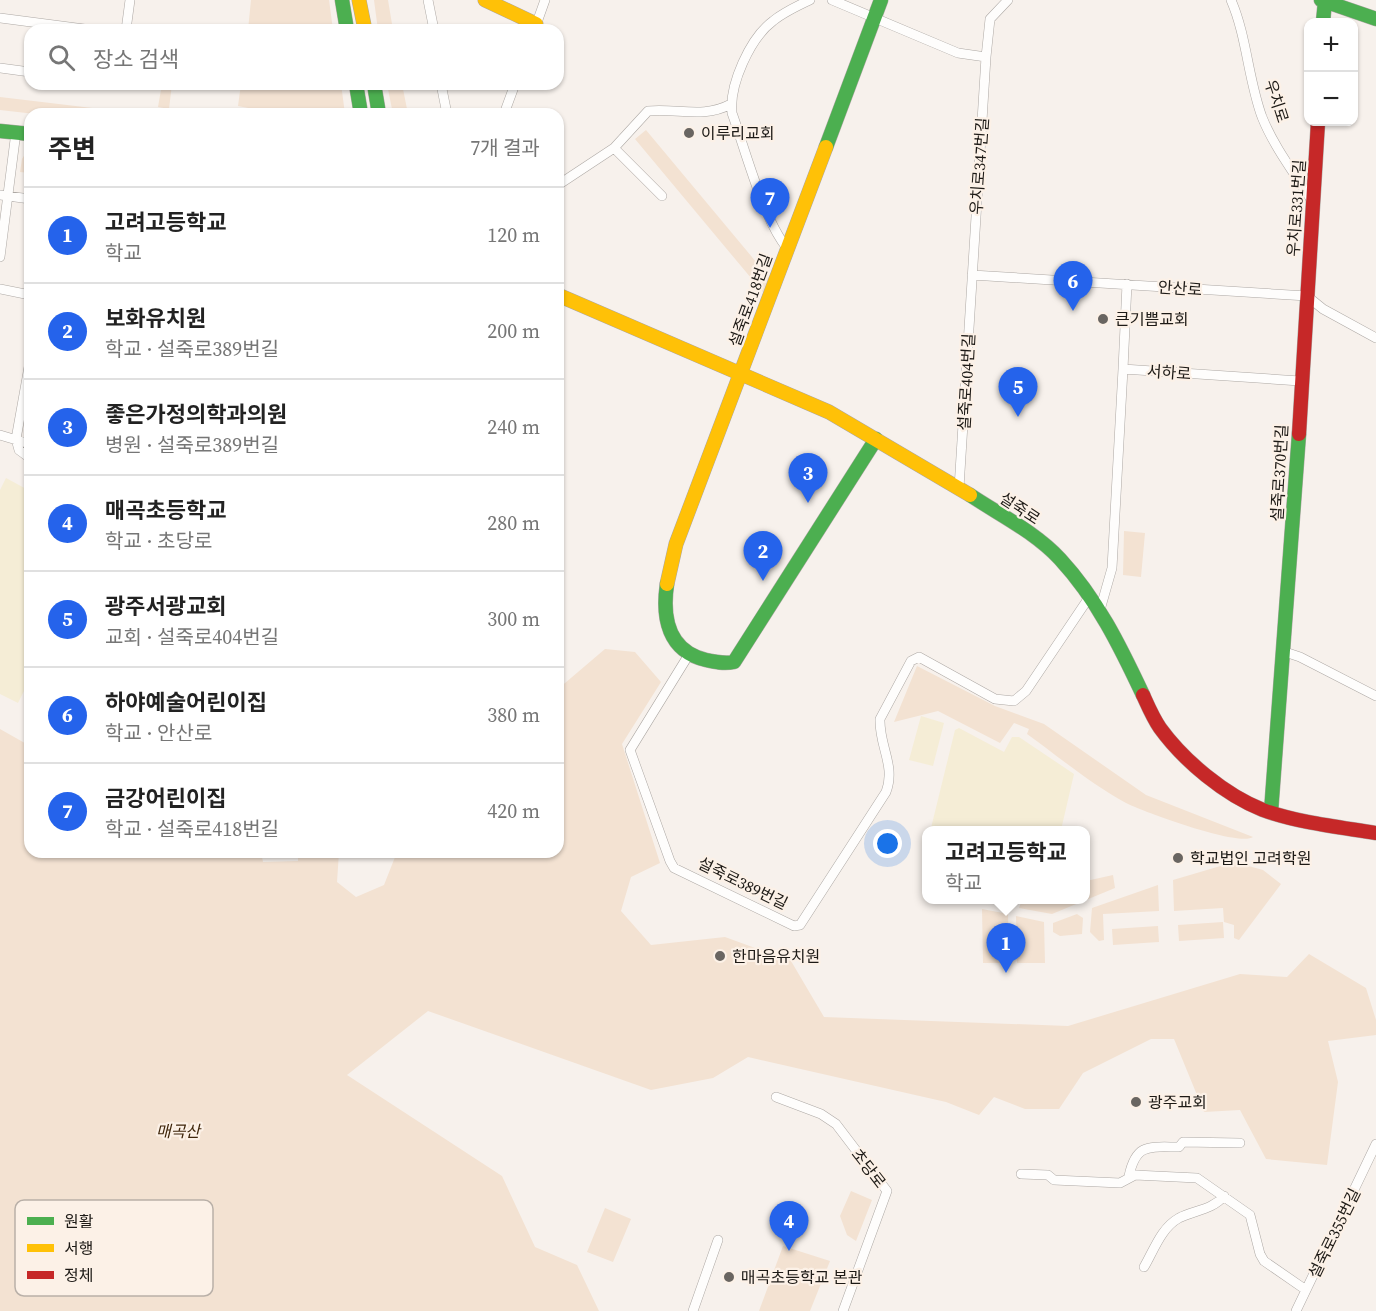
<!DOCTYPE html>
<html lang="ko">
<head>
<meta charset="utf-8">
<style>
	:root { --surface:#fff; --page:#f6f6f6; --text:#222; --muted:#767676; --line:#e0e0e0; --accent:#2563eb }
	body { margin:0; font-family:"Source Serif 4","Noto Sans KR",serif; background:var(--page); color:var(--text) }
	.controls { position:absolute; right:18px; top:18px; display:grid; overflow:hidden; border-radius:12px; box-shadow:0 2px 4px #0004 }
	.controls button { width:54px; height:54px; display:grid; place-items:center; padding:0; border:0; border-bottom:2px solid var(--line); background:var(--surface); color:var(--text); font:30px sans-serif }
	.you { position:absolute; left:888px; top:844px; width:21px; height:21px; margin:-15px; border:4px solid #fff; border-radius:50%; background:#1a73e8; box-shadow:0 0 0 9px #1a73e833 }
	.badge { display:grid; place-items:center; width:39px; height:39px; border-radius:50%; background:var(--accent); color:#fff; font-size:20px; font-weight:700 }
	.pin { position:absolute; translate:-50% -50px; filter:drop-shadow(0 2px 3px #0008) }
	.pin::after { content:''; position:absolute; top:32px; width:21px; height:18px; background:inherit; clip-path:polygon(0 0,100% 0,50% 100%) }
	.popup { position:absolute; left:922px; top:826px; width:168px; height:78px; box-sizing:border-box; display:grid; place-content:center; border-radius:12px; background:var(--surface); filter:drop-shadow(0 2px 4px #0005); font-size:20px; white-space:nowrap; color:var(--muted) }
	.popup b { font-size:22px; color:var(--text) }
	.popup::after { content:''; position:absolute; left:50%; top:100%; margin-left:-12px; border:12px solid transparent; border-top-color:var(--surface) }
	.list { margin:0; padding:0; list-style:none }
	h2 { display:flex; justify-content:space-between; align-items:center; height:78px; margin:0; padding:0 24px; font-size:26px }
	h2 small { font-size:20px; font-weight:400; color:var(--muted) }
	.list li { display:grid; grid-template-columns:39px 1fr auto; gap:18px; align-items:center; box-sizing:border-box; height:96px; padding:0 24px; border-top:2px solid var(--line) }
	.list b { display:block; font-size:22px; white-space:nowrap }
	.list p { margin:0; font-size:20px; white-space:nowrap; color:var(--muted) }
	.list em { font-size:20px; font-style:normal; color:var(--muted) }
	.icon { flex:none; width:33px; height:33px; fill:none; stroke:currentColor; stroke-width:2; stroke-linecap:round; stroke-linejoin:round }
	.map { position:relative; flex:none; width:1376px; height:1311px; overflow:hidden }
	.search { position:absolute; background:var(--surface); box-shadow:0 2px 4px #0004; left:24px; top:24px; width:540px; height:66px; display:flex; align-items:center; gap:15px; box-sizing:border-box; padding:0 21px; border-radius:18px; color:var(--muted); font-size:22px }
	.panel { position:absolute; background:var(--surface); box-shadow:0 2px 4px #0004; left:24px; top:108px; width:540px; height:750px; border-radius:18px }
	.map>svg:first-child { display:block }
</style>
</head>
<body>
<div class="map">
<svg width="1376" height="1311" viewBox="0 0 1376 1311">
	<rect width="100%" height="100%" fill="#f7f1ec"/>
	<!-- green -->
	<path fill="#f3e2d2" d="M251,0H329L333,30H248Z
		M374,0H388L393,30H378Z
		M162,84H172L169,109L158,107Z
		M241,84H341L345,114H280L238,106Z
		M387,84H402L408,114H393Z
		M0,97L109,110V114H35L0,110Z
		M646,130L777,287L766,296L635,139Z
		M25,154L30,155V173L20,172L22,159Z
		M1124,531L1145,533L1141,577L1123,575Z
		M605,649L635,652L661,682L622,744L660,863L631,877L621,911L651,945L725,937L791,961L824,1017L1068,1026L1240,974L1287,977L1309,954L1366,988L1376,1020V1035L1328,1041L1338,1082L1327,1165L1266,1159L1240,1110L1204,1112L1174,1039H1151L1083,1073L1059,1109H1025L994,1097L979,1115L946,1102L748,1057L713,1078L651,1090L428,1011L347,1075L502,1176L535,1247L577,1265L599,1311H0V729L30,746V852H261L263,862L298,861V852H339L337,882L356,897L384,885L397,852H558V689Z
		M917,666L995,706L1044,724L1146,795L1253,837C1239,847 1144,812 1126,803C1091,784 1059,757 1027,734L1029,729L1014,723L1000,743L938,711L894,722Z
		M1234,862L1263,870L1281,884L1239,940L1234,938V925L1224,922L1223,908L1174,911L1173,880Z
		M1113,875L1115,888L1052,914L1019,908L1022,900H1086V881Z
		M1158,885L1159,911L1103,914L1104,940L1099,941L1090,932L1092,908Z
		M982,909L1008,914L1009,963H983Z
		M1077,914L1083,918L1082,934L1060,936L1053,932V923Z
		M1016,916L1044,922L1045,963H1017Z
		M1223,922L1224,938L1179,941L1178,925Z
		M1158,926L1159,942L1113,945L1112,929Z
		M851,1191L872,1200L856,1241L847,1235L840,1216Z
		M605,1208L631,1219L613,1262L587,1252Z
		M783,1246L830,1261L810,1311H759Z"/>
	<!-- sand -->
	<path fill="#f5edd6" d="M6,478L30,491V679L18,703L0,694V490Z
		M921,716L944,723L933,766L909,760Z
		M959,728L1004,752L1012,737H1019L1074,774L1061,830L931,828L955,730Z"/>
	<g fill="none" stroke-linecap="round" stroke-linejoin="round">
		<!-- street casing -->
		<g stroke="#ada8a4" stroke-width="10">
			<path id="street" d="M428,0L434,30
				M832,0L958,53L986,57L990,19L1008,0
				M1231,0C1247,37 1248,79 1262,117C1274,147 1295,174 1312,201
				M0,18L92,30
				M535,28L545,0
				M126,30L130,0
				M0,68L30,72
				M441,84L447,114
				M504,114L515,84
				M614,148L662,196
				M558,185L614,148L648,111C678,108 703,119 731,104
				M0,195L30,199
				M787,248C764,221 745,149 732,113C729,85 750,38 773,21C784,12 797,6 810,0
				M0,257L16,132
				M972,275L1307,296L1323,309L1376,338
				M1127,284L1123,369L1300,381
				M0,289L30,295
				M30,361L16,439L19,450L30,458
				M0,435L30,444
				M959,488L986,57
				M1100,610L1112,568L1123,369
				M1285,652L1300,657L1376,696
				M688,656L630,750L670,861L674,868L794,926L800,925L886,792C896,766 879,746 880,719L911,661L919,657L995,699L1014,701L1026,691L1090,596
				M776,1097L821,1114L836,1124L887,1191L843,1311
				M1021,1174L1048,1175L1054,1180L1120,1183L1135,1175L1197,1178L1250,1215L1260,1254L1264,1261L1306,1290
				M1129,1176C1136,1143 1149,1147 1179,1147L1183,1142L1240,1143
				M1144,1267C1154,1250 1161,1228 1179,1218C1195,1210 1212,1210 1224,1196
				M693,1311L718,1240
				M1296,1311L1376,1144"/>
		</g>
		<!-- fast casing -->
		<g stroke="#ada8a4" stroke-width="15">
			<path id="fast" d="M342,0L347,30
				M1321,0L1376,19
				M1323,22L1325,1
				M356,84L361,114
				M374,84L379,114
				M0,131L30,134
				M826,147L881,0
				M970,495C1000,515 1035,532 1060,559C1097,599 1120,646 1143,695
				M667,584C662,618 668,651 706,660C715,662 724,664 734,662L876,439
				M1271,812L1299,434"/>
		</g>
		<!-- slow casing -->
		<g stroke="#ada8a4" stroke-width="15">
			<path id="slow" d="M359,0L365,30
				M485,0L536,24
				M558,295L829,412L970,495
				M667,584L676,544L826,147"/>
		</g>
		<!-- jam casing -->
		<g stroke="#ada8a4" stroke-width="15">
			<path id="jam" d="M1299,434L1318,122
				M1143,695C1148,706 1153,718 1160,728C1184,761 1225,795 1263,810C1299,823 1339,827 1376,833"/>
		</g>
		<!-- street -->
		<use href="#street" stroke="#fefdfc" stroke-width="9"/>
		<!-- fast -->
		<use href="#fast" stroke="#4caf50" stroke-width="14"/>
		<!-- slow -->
		<use href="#slow" stroke="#ffc107" stroke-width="14"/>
		<!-- jam -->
		<use href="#jam" stroke="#c62828" stroke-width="14"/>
	</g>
	<!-- markers -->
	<g fill="#696561" stroke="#fcf1e7" stroke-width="2">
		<circle cx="689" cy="133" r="6"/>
		<circle cx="1103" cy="319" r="6"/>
		<circle cx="1178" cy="858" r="6"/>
		<circle cx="720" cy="956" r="6"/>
		<circle cx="1136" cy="1102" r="6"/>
		<circle cx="729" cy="1277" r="6"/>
	</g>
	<g text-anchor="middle" stroke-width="4.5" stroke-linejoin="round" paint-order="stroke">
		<!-- street labels -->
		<g font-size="16" fill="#1d1a16" stroke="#fcf1e7">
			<text transform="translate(1277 101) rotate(72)" y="6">우치로</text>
			<text transform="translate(979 166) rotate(-86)" y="6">우치로347번길</text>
			<text transform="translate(1296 208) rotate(-86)" y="6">우치로331번길</text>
			<text transform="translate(1180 288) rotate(4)" y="6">안산로</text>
			<text transform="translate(750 300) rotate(-70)" y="6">설죽로418번길</text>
			<text transform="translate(1169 372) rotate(4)" y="6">서하로</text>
			<text transform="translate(966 382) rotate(-87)" y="6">설죽로404번길</text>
			<text transform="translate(1279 473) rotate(-87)" y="6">설죽로370번길</text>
			<text transform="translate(1020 508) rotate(33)" y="6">설죽로</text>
			<text transform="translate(743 883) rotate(26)" y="6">설죽로389번길</text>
			<text transform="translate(869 1168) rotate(52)" y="6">초당로</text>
			<text transform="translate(1334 1233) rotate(-64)" y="6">설죽로355번길</text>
		</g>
		<!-- poi labels -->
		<g font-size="16" fill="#1d1a16" stroke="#fcf1e7" text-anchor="start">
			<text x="701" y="139">이루리교회</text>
			<text x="1115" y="325">큰기쁨교회</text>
			<text x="1190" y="864">학교법인 고려학원</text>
			<text x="732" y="962">한마음유치원</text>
			<text x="1148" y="1108">광주교회</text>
			<text x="741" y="1283">매곡초등학교 본관</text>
		</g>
		<!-- park labels -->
		<g font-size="16" font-style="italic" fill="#3e250a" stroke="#fcf1e7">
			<text x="178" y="1137">매곡산</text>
		</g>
	</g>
	<!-- legend -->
	<rect x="15" y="1200" width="198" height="96" rx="9" fill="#fcf1e7" stroke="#b9b0a8" stroke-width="1.5"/>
	<rect x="27" y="1217" width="27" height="8" fill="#4caf50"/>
	<rect x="27" y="1244" width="27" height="8" fill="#ffc107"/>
	<rect x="27" y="1271" width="27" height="8" fill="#c62828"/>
	<g font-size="16" fill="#1d1a16">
		<text x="64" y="1227">원활</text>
		<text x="64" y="1254">서행</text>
		<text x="64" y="1281">정체</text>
	</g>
</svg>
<div class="controls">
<button>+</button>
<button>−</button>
</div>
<div class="you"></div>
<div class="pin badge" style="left:1006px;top:973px">1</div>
<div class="popup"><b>고려고등학교</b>학교</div>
<div class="pin badge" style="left:763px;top:581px">2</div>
<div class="pin badge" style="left:808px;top:503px">3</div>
<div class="pin badge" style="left:789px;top:1251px">4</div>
<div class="pin badge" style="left:1018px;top:417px">5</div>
<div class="pin badge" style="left:1073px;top:311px">6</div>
<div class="pin badge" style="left:770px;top:228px">7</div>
<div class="search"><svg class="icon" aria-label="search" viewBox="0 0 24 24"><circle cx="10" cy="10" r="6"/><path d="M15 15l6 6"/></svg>장소 검색</div>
<section class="panel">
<h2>주변<small>7개 결과</small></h2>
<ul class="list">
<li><span class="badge">1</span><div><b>고려고등학교</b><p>학교</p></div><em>120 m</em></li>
<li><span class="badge">2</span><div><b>보화유치원</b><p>학교 · 설죽로389번길</p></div><em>200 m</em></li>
<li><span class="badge">3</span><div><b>좋은가정의학과의원</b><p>병원 · 설죽로389번길</p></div><em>240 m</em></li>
<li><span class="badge">4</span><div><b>매곡초등학교</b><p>학교 · 초당로</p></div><em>280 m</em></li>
<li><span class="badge">5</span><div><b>광주서광교회</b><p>교회 · 설죽로404번길</p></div><em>300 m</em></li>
<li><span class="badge">6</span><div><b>하야예술어린이집</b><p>학교 · 안산로</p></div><em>380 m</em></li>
<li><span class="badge">7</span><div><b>금강어린이집</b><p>학교 · 설죽로418번길</p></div><em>420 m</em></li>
</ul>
</section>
</div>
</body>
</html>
